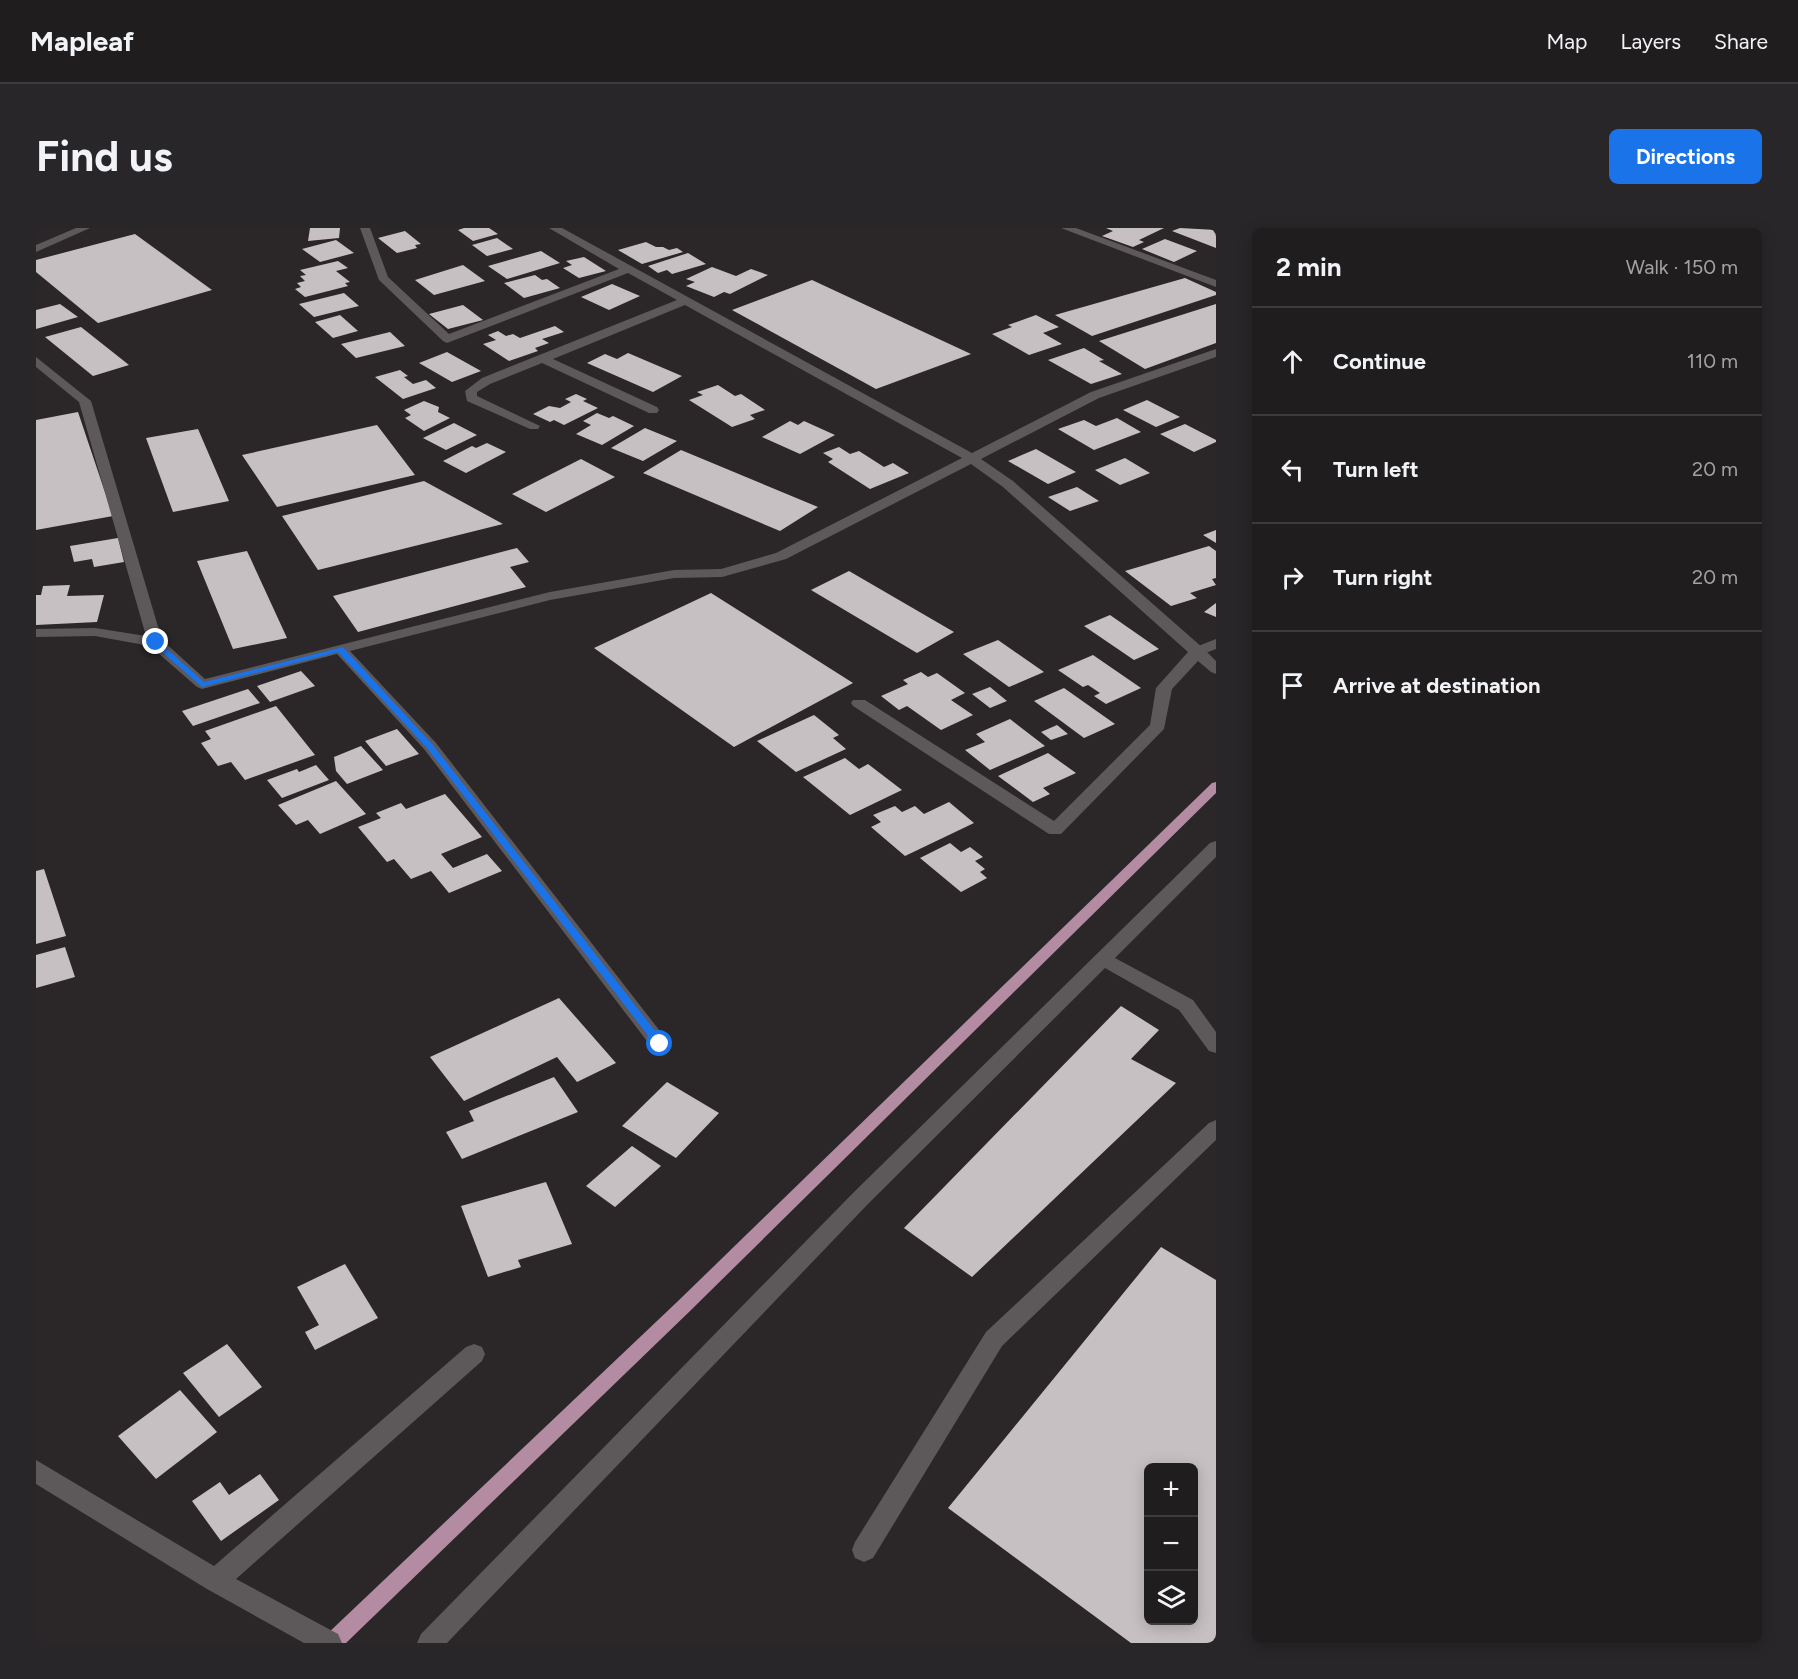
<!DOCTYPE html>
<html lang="en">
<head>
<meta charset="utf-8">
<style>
	:root { --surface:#201d1f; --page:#282628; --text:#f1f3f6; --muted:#a2a2a4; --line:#3d3b3d; --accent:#1a73e8 }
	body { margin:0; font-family:Figtree,sans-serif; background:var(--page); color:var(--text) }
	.controls { position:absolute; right:18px; bottom:18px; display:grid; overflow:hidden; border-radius:9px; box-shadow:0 3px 15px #0003 }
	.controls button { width:54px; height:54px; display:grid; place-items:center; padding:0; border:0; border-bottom:2px solid var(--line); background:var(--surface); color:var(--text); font:30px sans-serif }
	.stop { position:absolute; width:18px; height:18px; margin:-14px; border:4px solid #1a73e8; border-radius:50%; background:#fff }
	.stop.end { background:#1a73e8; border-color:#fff; box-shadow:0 2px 6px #0008 }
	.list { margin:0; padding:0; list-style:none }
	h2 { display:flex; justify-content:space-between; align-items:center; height:78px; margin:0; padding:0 24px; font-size:26px }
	h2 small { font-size:20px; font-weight:400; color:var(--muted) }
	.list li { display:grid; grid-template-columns:39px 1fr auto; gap:18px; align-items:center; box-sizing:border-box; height:108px; padding:0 24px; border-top:2px solid var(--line) }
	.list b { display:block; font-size:22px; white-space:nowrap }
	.list em { font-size:20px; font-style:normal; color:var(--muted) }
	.icon { flex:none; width:33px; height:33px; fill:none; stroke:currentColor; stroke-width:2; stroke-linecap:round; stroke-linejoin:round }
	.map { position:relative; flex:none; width:1180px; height:1415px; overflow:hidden; border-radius:9px }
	header { display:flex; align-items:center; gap:36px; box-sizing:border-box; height:84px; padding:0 30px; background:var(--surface); border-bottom:2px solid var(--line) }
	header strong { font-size:28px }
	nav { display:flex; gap:33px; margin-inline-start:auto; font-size:21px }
	.intro { display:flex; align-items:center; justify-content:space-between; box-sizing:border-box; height:144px; padding:0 36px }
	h1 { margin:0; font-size:42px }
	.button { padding:15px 27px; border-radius:9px; background:var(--accent); color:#fff; font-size:21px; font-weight:700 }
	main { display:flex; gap:36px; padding:0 36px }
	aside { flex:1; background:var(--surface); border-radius:9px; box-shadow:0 3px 15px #0003 }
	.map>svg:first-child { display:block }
</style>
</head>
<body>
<header>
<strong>Mapleaf</strong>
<nav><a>Map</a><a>Layers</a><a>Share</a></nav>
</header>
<div class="intro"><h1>Find us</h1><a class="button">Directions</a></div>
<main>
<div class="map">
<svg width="1180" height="1415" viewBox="0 0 1180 1415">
	<rect width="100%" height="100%" fill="#2b2729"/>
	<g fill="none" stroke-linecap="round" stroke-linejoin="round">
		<!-- stream -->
		<path fill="#b38ba2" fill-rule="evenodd" d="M1180,554V565L653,1084L310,1415H286L289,1408L641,1074L1176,555Z"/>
	</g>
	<!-- building -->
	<path fill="#c6c0c3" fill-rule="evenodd" d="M274,0H304L303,10L272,13Z
		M428,0H453L462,6L437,13L422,2Z
		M1070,0H1128L1103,12L1108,14L1097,19L1066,8L1077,3Z
		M1144,0L1180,2V20L1136,3Z
		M369,3L385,16L379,17L381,20L361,25L342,10Z
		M99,6L176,62L62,95L0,44V32Z
		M461,10L477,21L451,28L436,17Z
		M1129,11L1161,23L1138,34L1106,21Z
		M300,12L318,25L284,34L266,21Z
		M610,14L620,19H627L633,22L641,20L647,24L606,36L582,22Z
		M505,23L524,35L471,51L452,38Z
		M652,25L670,36L636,46L631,42L622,45L612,38Z
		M548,29L570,43L543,50L527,40L536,37L530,33Z
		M302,33L312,40L300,43L314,54L309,55L312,58L269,69L259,61L265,59L261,55L269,53L264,48L270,47L264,42Z
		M427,37L449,53L398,67L379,52Z
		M676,39L700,48L715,41L732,47L694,66L688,64L678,69L650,58L659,54L650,51Z
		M499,47L506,52L511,51L524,60L488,70L468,55Z
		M1149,50L1180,64V67L1056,108L1019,87Z
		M776,52L935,126L840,161L696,82Z
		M576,56L604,68L573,82L545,69Z
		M308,65L323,78L278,89L263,76Z
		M24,76L42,89L0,101V82Z
		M1180,76V115L1109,141L1063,113Z
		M427,77L447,92L412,101L393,86Z
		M304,87L322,103L297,110L279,94Z
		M1000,87L1023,99L1007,105L1026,116L993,127L956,106L976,99L972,97Z
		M519,98L528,104L506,111L513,115L499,120L502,123L473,133L447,116L460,112L452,107L462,103L470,108L477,106L484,110Z
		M45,99L93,137L57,148L9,109Z
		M354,104L369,118L320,130L305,116Z
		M1048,120L1068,132L1063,133L1086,146L1055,156L1012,132Z
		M411,124L445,143L416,154L383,135Z
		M592,125L646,148L617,164L551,135L569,126L581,131Z
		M364,142L372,148L368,149L377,156L390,152L400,160L367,171L339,149Z
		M682,157L699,168L705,166L729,182L714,187L719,191L696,199L653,172L667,167L661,164Z
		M540,166L551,171L547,173L562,180L528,197L518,192L514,194L497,186L513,178L524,180L535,174L529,171Z
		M1111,172L1144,189L1120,199L1087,182Z
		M388,173L403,179L402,184L414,190L388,203L369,190L375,187L368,182Z
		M42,184L77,288L0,302V192Z
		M561,185L573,190L577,188L598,198L566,217L540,206L555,197L547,193Z
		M1081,190L1105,204L1058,222L1022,201L1048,192L1060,198Z
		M754,193L762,197L768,193L799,207L764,226L726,209Z
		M418,195L441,207L410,222L387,210Z
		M1149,196L1180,212V214L1158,224L1124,206Z
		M341,197L379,247L241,279L206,227Z
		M609,200L641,213L607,233L575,220Z
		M162,201L193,273L137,284L110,210Z
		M451,215L470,224L430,245L407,233L436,218L440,220Z
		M803,219L814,226L823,223L848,239L857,235L873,245L834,261L792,234L797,231L787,225Z
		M1000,221L1040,244L1012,256L972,233Z
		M645,222L782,279L744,303L607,245Z
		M1089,230L1114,245L1084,257L1059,242Z
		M545,231L579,249L510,284L476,266Z
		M388,253L467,296L282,342L246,288Z
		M1041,259L1063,273L1034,283L1012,269Z
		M1180,302V315L1167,307Z
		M82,310L88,334L58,339L56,331L38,334L34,318Z
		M1173,318L1180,323V350L1176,351L1180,357L1154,365L1161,370L1135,378L1089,343Z
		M481,320L493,334L474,339L490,359L322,404L297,368Z
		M211,323L251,410L197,421L161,333Z
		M813,343L918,404L881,425L775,362Z
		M34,357L31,368L68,367L61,394L0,397V367H5L7,358Z
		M675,365L817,455L698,519L558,420Z
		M1180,375V389L1168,384Z
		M1074,387L1123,421L1098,432L1048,398Z
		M962,412L1008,444L973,459L927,426Z
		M1057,427L1105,460L1070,476L1058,468L1064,465L1052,457L1047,459L1022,442Z
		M265,443L279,458L234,474L221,458Z
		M885,444L892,449L901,445L929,465L915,472L937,487L905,502L871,478L863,482L845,468L872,456L867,452Z
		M954,459L971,473L954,480L936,466Z
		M1028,460L1079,496L1048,510L998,473Z
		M212,461L224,475L157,498L146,483Z
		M240,478L279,527L209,552L195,534L182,538L165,515L175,511L169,503Z
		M778,487L803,507L797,510L810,521L760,544L721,513Z
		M974,491L1009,518L954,542L929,522L949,514L940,506Z
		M1021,497L1032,506L1015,512L1005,504Z
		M361,501L383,526L350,538L329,513Z
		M325,518L347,542L311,556L300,543L298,529Z
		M1012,525L1040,545L1007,560L1014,566L997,574L962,548Z
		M809,530L823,541L832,536L866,562L814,587L767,549Z
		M280,537L293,552L246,570L231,552L261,541L263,544Z
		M300,553L330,586L284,606L272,592L260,597L242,577Z
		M409,566L446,609L405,626L417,640L451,626L466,643L413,665L395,643L375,651L358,631L351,634L322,599L345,590L340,585L365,575L370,581Z
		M913,574L938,595L869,628L835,599L845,594L837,587L859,578L866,584L879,578L888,586Z
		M914,615L925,624L934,619L947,629L939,633L949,641L944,644L951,650L925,664L884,630Z
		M8,641L30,708L0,716V643Z
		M29,719L39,749L0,760V727Z
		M523,770L580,835L541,854L521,829L428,873L394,829Z
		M1085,778L1123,802L1095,831L1140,855L936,1049L868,1000Z
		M518,849L542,884L426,931L410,904L438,893L433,883Z
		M631,854L683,885L640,930L586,898Z
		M596,918L625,938L579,979L550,958Z
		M510,954L536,1016L482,1032L485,1039L452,1049L425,978Z
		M1125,1019L1180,1052V1415H1095L912,1280ZM1112,1240H1158V1392H1112Z
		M309,1036L342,1090L279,1122L269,1104L283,1097L261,1059Z
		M191,1116L226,1159L183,1189L147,1145Z
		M144,1162L181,1204L120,1251L82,1208Z
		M224,1246L243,1272L185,1313L156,1273L184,1254L193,1267Z"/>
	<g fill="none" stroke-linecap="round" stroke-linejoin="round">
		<!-- lane -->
		<path fill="#5d585a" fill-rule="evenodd" d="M1180,411V421L1162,428L1154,423L1157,420Z"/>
		<!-- street -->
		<path fill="#5d585a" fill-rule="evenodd" d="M40,0H54L0,24V17Z
			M324,0H334L352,49L413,106L583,41L513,0H526L936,225L1055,164L1180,121V129L1063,170L945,231L977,253L1167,420L1180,433V446L1175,444L1162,433L1136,461L1128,501L1025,606H1013L817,478L815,475L817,472H829L1018,593L1114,497L1120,460L1152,424L967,259L935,236L750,331L686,349L638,350L514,372L314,423L400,515L634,816L631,821L624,823L617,821L388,521L301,426L166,461L161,459L114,418L59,408L0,409V401L59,400L110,408L43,174L0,139V129L55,173L126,412L169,451L514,364L638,342L685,341L740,325L926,230L649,77L517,131L621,179L623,182L621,185H613L506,135L454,156L441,164V168L504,198L502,201H494L431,173L429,163L446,150L641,72L592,45L411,115L407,113L343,52Z
			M1025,0H1040L1180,52V59Z
			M1180,613V629L1079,730L1157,772L1180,804V825L1173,823L1143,782L1069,740L832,976L411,1415H381L385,1406L818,964L1174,615Z
			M1180,892V912L966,1118L837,1330L828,1334L819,1330L816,1322L819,1314L950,1104L1173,895Z
			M438,1116L446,1119L449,1126L446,1133L200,1351L302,1406L306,1415H268L171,1361L0,1256V1232L178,1338L430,1119Z"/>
	</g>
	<!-- route -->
	<path fill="#1a73e8" d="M117,413H122L168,454L307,419L397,517L627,813V818H620L391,520L302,424L166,459L117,416Z"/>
</svg>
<div class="controls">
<button>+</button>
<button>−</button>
<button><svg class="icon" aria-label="layers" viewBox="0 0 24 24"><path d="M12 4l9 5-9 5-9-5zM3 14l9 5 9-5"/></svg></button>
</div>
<div class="stop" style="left:624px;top:816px"></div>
<div class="stop end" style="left:120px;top:414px"></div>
</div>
<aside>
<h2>2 min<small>Walk · 150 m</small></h2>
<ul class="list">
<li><svg class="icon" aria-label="ahead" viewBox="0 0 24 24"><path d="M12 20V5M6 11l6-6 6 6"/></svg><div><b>Continue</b></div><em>110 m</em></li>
<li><svg class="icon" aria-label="left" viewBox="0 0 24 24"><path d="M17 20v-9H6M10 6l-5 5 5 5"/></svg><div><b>Turn left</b></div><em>20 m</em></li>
<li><svg class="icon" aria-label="right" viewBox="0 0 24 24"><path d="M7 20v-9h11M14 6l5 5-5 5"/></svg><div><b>Turn right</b></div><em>20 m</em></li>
<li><svg class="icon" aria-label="arrive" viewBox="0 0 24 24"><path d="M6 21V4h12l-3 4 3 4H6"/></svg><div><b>Arrive at destination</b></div></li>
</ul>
</aside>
</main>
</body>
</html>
